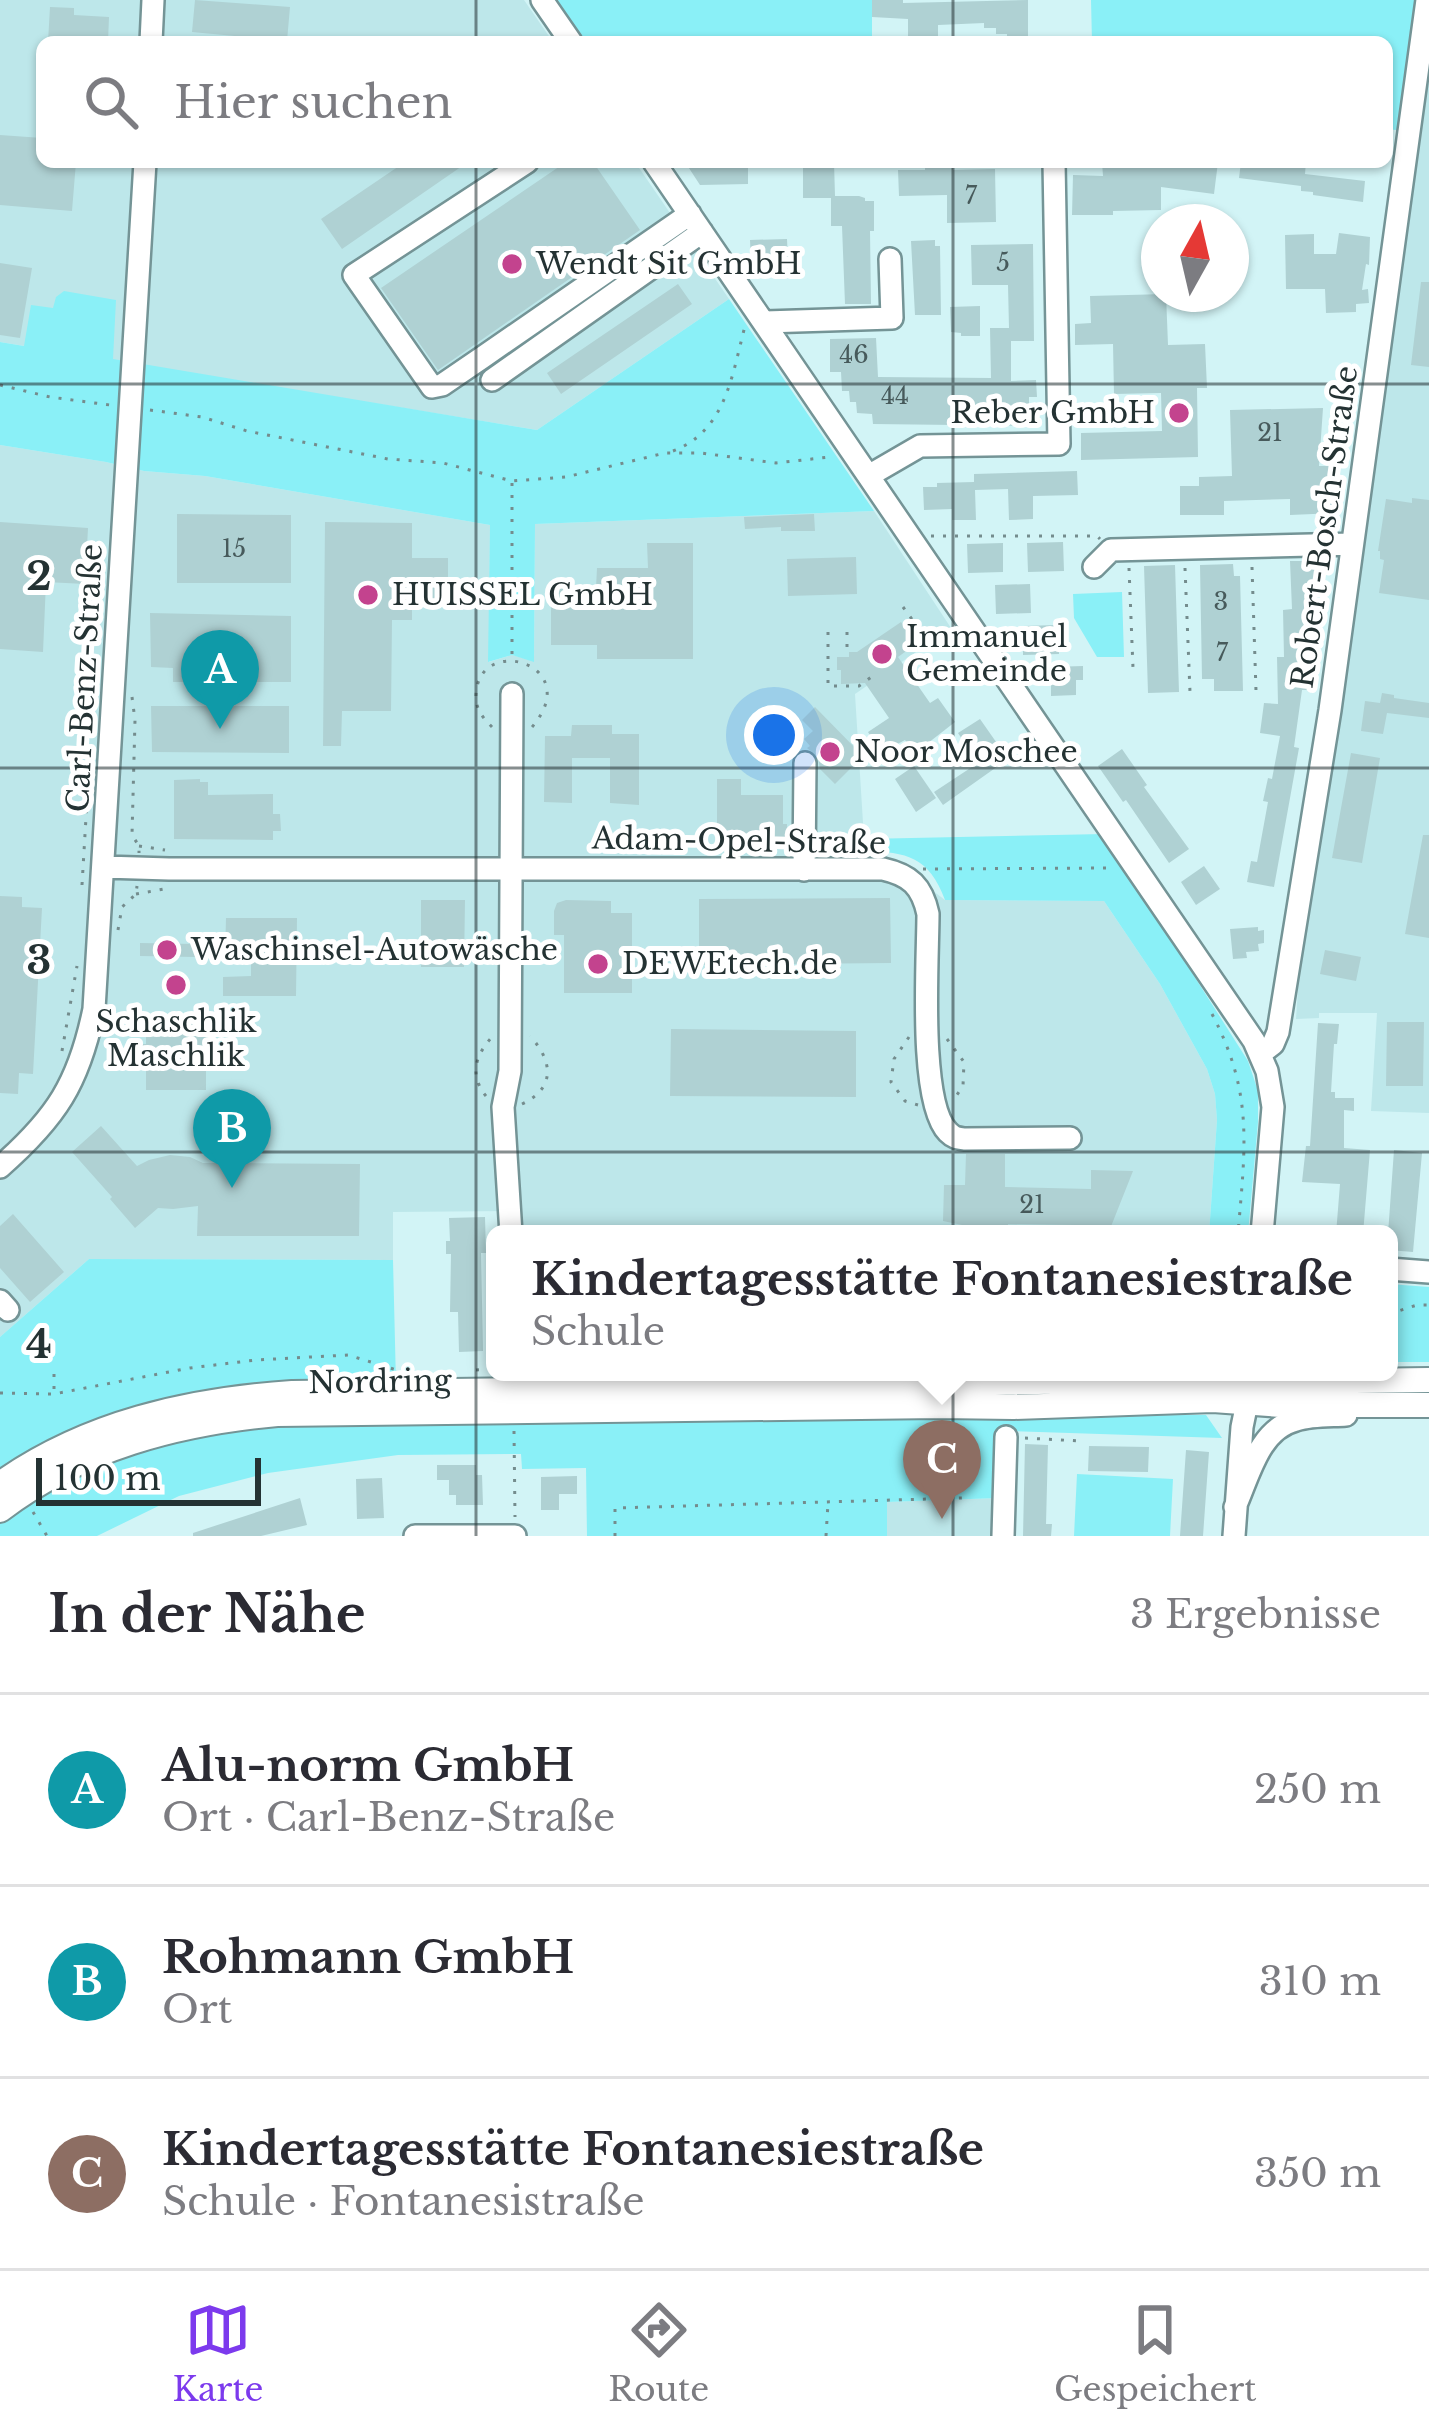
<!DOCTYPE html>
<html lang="de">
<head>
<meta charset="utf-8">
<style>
	:root { --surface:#fff; --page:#f2f2f3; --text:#2b2b33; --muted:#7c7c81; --line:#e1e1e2; --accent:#7c3aed }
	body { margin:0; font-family:"Libre Baskerville",serif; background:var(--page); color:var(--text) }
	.compass { position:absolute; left:1141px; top:204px; width:108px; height:108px; border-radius:50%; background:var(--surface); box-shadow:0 3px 9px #0004; rotate:8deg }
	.scale { position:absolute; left:36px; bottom:30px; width:225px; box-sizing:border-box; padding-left:12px; border:6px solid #243233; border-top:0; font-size:33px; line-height:42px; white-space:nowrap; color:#243233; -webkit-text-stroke:9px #fff; paint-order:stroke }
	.you { position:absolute; left:774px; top:735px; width:42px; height:42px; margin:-30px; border:9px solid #fff; border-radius:50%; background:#1a73e8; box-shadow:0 0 0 18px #1a73e833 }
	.badge { display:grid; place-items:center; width:78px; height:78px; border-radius:50%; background:var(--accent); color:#fff; font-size:39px; font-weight:700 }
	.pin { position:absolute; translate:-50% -99px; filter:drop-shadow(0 3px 6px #0008) }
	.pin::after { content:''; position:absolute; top:63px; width:42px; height:36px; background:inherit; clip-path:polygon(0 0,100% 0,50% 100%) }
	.popup { position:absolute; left:486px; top:1225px; width:912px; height:156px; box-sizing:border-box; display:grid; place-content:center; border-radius:18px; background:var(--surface); filter:drop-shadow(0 3px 9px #0005); font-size:39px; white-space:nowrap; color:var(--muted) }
	.popup b { font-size:45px; color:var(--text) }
	.popup::after { content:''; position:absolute; left:50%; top:100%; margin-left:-24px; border:24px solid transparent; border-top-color:var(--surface) }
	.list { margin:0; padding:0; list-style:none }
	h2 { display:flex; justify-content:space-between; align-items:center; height:156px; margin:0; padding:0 48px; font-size:51px }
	h2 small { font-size:39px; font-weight:400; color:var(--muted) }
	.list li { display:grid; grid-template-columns:78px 1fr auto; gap:36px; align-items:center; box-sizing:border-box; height:192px; padding:0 48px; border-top:3px solid var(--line) }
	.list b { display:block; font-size:45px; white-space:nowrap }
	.list p { margin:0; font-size:39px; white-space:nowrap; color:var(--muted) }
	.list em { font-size:39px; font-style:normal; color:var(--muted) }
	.icon { flex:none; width:66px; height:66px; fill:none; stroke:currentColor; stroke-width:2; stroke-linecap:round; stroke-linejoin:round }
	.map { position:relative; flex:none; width:1429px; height:1536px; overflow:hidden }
	.search { position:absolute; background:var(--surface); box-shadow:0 3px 9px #0004; left:36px; right:36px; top:36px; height:132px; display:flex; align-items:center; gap:30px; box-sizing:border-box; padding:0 42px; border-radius:18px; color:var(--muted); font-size:45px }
	.sheet { height:732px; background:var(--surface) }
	nav { display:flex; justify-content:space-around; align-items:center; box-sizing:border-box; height:168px; border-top:3px solid var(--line); background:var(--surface); font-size:33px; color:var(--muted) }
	nav a { display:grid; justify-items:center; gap:6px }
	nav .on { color:var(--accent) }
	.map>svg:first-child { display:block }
</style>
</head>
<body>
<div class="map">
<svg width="1429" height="1536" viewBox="0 0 1429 1536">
	<rect width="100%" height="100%" fill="#d2f4f6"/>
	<!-- built -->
	<path fill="#bde7ea" d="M0,0H524L553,42H42V162H635L729,299L537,430L0,342Z
		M1429,77V1113L1371,1111L1377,1013H1319V1018L1296,1019L1299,973L1353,630Z
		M0,445L106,462L144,471L205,476L490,525L489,662L512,655L534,661L535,524L874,511L951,628L855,694L864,839L945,900L1104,901L1160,984L1207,1069L1215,1094L1217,1120L1209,1234H516L513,1211L393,1212V1260L89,1259L0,1337Z
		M998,1498L996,1536H887V1502Z"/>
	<!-- green -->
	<path fill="#8af0f7" d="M554,0H872V42H584Z
		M1091,0H1424L1405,131L1387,129V42H1092Z
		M64,291L116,300L113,359L537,430L729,299L874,511L535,524L534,662L512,655L488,662L490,525L205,476L144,471L106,462L0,445V342L24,346L31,305L53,308L56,297Z
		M1122,592L1124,657H1097L1074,618L1073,594Z
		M1104,834L1248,1061L1258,1091V1122L1248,1234H1209L1217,1120L1215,1094L1207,1069L1160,984L1104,901L945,900C929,857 907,852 865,851L864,839Z
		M89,1259L393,1260L396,1383L0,1475V1337Z
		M1389,1284L1429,1287V1362H1389Z
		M1206,1415L1222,1438L1012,1431L998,1498L887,1502V1536H587L586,1468L522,1469L521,1454L398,1455L268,1473L179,1496L97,1536H0V1520L100,1461L232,1426L891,1416Z
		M1077,1474L1173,1479L1170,1536H1074Z"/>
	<!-- building -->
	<path fill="#afd1d3" d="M195,0L290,7L287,41L192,32Z
		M872,0H903V3L1028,0V42H1007V34H996V28H984V23L938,25V42H908V19L872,17Z
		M50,7L74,8V15L109,17L108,42H48Z
		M0,135L42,138V162H76L72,211L0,205Z
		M405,162H468L342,249L321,219Z
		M566,162H593L640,230L438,370L381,288Z
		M685,162H748V184L700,185Z
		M803,162H834L835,196H859L865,198V201H874V231H870L871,304H845L842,226H831V198H803Z
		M925,162H953V170L995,169L996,222L947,223V195L899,196L898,170H925Z
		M1102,162H1218L1214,194L1161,187V210L1113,211V215H1072L1073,175L1103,176Z
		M1241,162H1306L1305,174L1365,181L1363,202L1313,195V192L1301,191V186L1239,178Z
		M1339,233L1370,237L1369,265L1366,264L1362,290L1368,289L1369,303L1356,304V312L1326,313L1325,289H1286L1285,235L1314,234V254H1336Z
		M787,239L788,261H751L750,240Z
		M935,240V246H940L941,315H915L911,241Z
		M1033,244L1034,341H1011V381L1036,380L1037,397H1029V426L873,424L872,414L857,413L856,402H850L849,391H842L841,372H830V339L876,338L878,377L991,378L990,328H1009L1008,285H972L971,245Z
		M0,263L32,268L20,338L0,335Z
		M1421,282H1429V367L1411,365Z
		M678,284L692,304L561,394L547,373Z
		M1166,294L1168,345L1205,344L1207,388H1197L1198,457L1081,460V433L1162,431L1161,393L1114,394L1113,344L1075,345V324L1091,323L1090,296Z
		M980,306V336H961V333L951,332L950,307Z
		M1323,408L1319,466H1334L1336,513L1290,515V499L1224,501V515H1180V486H1199V477L1232,476L1230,410Z
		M1077,471L1078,495L1033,496V519L1009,520L1008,489L975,490L976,520H952V509L924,510L923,487H937V483L974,482V474Z
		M1412,498L1429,500V600L1379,593L1384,560L1380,559V551H1378L1386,499L1412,503Z
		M177,514L291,515V583H177Z
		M814,514L815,531H781V527L745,529L744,517Z
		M0,522L88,528L85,584L46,582L43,652L0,649Z
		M325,522L412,523V558H448V603H412V620H392L391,711H342L341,746H323Z
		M1063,542L1064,571L1028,572L1027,543Z
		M647,543H693V659H597V645H551V588H596L597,568H648Z
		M1003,543V572L968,573L967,544Z
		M856,557L857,594L788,596L787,559Z
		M1290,561H1319L1320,596H1312L1314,643H1306L1307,690H1302L1294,747L1299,748L1274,887L1247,882L1251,861L1257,862L1268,802L1263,801L1268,778L1272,779L1280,736L1260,733L1264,703L1278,704L1277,657H1284L1283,610L1292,609Z
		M1233,564L1234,576H1240L1243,691H1214V679H1202L1200,565Z
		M1175,565L1179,692L1148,693L1144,566Z
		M1030,584L1031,613L996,614L995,585Z
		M150,613L291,616V682H173V668L151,667Z
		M901,622L916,644L898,657L930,703L938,698L955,722L914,754L905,740L881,753L868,732L889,718L865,683L841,684V670H837V657H849V652H857Z
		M1058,625L1059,654L1023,655V626Z
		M1083,666V680H1076V695L1051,696V667Z
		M1382,693L1394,695V698L1429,703V718L1387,713L1383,734L1361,731L1365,701L1380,703Z
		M151,706H289V753L152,752Z
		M815,707L863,756L835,784L820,769L818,757L807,748L810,746L804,739L813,731L802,720Z
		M980,719L1008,759L943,805L934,792L978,763L958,733Z
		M572,725H612V734H639V805L610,803V758H572V803L544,802L545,736H571Z
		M1122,749L1147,785L1144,787L1189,849L1169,863L1126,800L1123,802L1098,766Z
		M1351,753L1380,758L1362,863L1332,858Z
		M914,766L936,798L916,812L895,779Z
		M200,779V782H208V795L273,794V814H280L281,831H273V840L174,839V780Z
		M717,779H741V795H783V824H787V840L717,841Z
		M1423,835H1429V938L1405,934Z
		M1204,866L1220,889L1196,905L1181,882Z
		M0,896L22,897V907L42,908L33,1074L19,1073L18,1094L0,1093Z
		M890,898L891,963L699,965V899Z
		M421,900H465L464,967H421Z
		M566,900L611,901V913H632V993H564V935H554V911L557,903Z
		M226,918H297L296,996H223V977L251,976V958L225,957Z
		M1258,927V931L1264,930V943L1258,944L1259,951L1246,952L1247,958L1233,959L1230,929Z
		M140,943L195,944V957L140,956Z
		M1325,950L1361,957L1356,981L1320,974Z
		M206,1020V1090H146V1066H132V1044H146V1021Z
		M1387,1022H1424L1423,1086H1386Z
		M1318,1023L1339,1024L1337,1044H1334L1331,1092H1335V1098H1354V1111L1344,1110V1148L1370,1150L1363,1234H1336L1340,1184L1302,1182L1306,1146H1310Z
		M671,1029L856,1031V1097L670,1096Z
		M101,1126L137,1166L149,1160L170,1155L190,1157L203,1163L360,1164L359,1236H197L198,1206L173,1209L158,1208L135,1228L110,1199L112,1197L72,1152Z
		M1394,1150L1422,1153L1413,1252L1389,1250L1388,1234Z
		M966,1154H1005V1187L1091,1189V1170L1133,1171L1108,1234H1097L1075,1225L1008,1224V1234H962V1225L943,1221L944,1185H965Z
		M13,1214L64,1272L30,1302L0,1268V1226Z
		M485,1217L486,1253H481L483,1351L459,1352L458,1312H450L451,1254H446V1241H450L449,1218Z
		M1025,1444L1048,1445L1046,1524H1052L1051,1536H1023Z
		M1089,1446L1149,1447L1148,1472L1088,1471Z
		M1186,1450L1209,1452L1203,1536H1180Z
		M437,1465H476V1475H482L483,1505H456V1495H449V1480H437Z
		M577,1476V1494H559V1510H541V1477Z
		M382,1478L384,1518L357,1519L356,1479Z
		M300,1498L307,1525L261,1536H193V1533Z"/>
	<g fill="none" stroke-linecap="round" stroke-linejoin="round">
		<!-- minor casing -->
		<g stroke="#749496" stroke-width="26">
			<path id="minor" d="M542,0L571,42
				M151,42L153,0
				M527,162L354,275L432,387L442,385L483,357L690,214
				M654,162L1254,1041L1267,1071L1273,1107L1262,1234
				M765,322L892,318L890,259
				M492,380L702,232
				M870,475L920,446L1059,444L1054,162
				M1094,567L1111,550L1352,544
				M104,867L169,869H883C910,875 922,886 928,914C928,958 918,1102 948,1132C954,1138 957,1138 965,1139L1070,1138
				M804,870L805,763
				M1260,1054L1273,1044L1278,1032L1330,710L1427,0
				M0,1167C56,1118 79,1083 94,1009L145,162
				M511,1234L503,1107L510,1071L512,694
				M1389,1269L1429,1272
				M0,1301L8,1310
				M1235,1507C1249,1476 1259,1429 1296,1420C1311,1415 1330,1416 1346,1415
				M415,1536H515
				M1003,1536L1006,1437
				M1234,1536L1242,1427L1250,1388"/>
		</g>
		<!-- major casing -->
		<g stroke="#749496" stroke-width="28">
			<path id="major" d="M0,1484C86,1423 188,1400 292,1393L902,1385L1212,1378L1281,1382L1429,1380
				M0,1510C81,1448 178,1423 277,1414L939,1406L1014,1407L1213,1400L1281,1405H1429"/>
		</g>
		<!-- path -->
		<path stroke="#748c8d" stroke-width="3" stroke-dasharray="3 9" stroke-linecap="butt" d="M0,385L50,397L110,405
			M150,410L202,417L247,431L388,459L443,463L512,481L566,477L665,453H701L776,463L830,457
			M673,451C726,431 732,375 745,326
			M512,483V659
			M931,536H1097L1100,539
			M1252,567L1256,691
			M1129,568L1133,668
			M1185,568L1190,692
			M903,607L922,633L916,637L907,625L904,627
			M828,632V686H859L874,675
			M847,632V656
			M132,697L135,720L132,835L139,846V853
			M492,727C482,717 475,708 476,694C479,633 586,664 532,727
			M139,846L165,850
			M923,869L1112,868
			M82,885L90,750
			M136,894L170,888
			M118,930L122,907L136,894L137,886
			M1212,1014C1254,1094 1245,1147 1238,1234
			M909,1037L894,1059L891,1082L905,1101L918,1105
			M947,1039L964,1062L963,1086L954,1099
			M62,1051L77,966
			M486,1096C469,1075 475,1055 493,1036
			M522,1104C556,1088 553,1061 530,1036
			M1389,1314L1417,1305H1429
			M476,1370L495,1369
			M54,1374V1393
			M0,1393L54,1394L190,1368L256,1360L348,1355L400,1371
			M514,1431L515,1517
			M1025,1438L1080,1441
			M33,1512L47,1536
			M615,1536V1508L963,1498
			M826,1536L828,1503"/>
		<!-- minor -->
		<use href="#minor" stroke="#fff" stroke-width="21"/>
		<!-- major -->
		<use href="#major" stroke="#fff" stroke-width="24"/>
	</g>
	<!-- grid -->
	<path fill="none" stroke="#243233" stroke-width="3" stroke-opacity="0.55" d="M476,0V42M953,0V42M476,162V1536M953,162V1536M0,384H1429M0,768H1429M0,1152H1429"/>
	<!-- markers -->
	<g fill="#c3438e" stroke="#fff" stroke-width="4.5">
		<circle cx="512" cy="264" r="12"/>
		<circle cx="1179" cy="413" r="12"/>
		<circle cx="368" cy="595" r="12"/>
		<circle cx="882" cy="654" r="12"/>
		<circle cx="830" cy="752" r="12"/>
		<circle cx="167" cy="950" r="12"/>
		<circle cx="598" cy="964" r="12"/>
		<circle cx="176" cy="985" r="12"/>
	</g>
	<g text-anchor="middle" stroke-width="10" stroke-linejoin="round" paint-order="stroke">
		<!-- number labels -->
		<g font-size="24" fill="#475a5b">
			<text x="971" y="204">7</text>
			<text x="1003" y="271">5</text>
			<text x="854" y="363">46</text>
			<text x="895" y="404">44</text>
			<text x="1270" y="441">21</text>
			<text x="234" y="557">15</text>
			<text x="1221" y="610">3</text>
			<text x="1222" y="661">7</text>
			<text x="1032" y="1213">21</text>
		</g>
		<!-- poi labels -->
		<g font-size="30" fill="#243233" stroke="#fff" text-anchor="start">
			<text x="536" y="274">Wendt Sit GmbH</text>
			<text x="1155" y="423" text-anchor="end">Reber GmbH</text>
			<text x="392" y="605">HUISSEL GmbH</text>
			<text x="906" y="647">Immanuel<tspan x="906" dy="34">Gemeinde</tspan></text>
			<text x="854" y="762">Noor Moschee</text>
			<text x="191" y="960">Waschinsel-Autowäsche</text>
			<text x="622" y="974">DEWEtech.de</text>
			<text x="176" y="1032" text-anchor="middle">Schaschlik<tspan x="176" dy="34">Maschlik</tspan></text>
		</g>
		<!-- street labels -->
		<g font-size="30" fill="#243233" stroke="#fff">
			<text transform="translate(1325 527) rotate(-82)" y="10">Robert-Bosch-Straße</text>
			<text transform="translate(85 678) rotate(-87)" y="10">Carl-Benz-Straße</text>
			<text transform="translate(739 841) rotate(1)" y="10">Adam-Opel-Straße</text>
			<text transform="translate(380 1382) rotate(-1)" y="10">Nordring</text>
		</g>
	</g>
	<g font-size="39" text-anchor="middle" font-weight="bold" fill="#243233" stroke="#fff" stroke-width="10" stroke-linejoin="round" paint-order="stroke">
		<text x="39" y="590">2</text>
		<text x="39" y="974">3</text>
		<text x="39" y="1358">4</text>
	</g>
</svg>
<svg class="compass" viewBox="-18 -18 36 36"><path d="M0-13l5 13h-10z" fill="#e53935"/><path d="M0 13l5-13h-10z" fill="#7c7c81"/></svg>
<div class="scale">100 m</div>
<div class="you"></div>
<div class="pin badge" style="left:220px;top:729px;background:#0f9aa8">A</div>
<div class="pin badge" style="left:232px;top:1188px;background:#0f9aa8">B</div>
<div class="pin badge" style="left:942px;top:1519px;background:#8d6e63">C</div>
<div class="popup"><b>Kindertagesstätte Fontanesiestraße</b>Schule</div>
<div class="search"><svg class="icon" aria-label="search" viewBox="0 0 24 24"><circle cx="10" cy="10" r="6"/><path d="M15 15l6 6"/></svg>Hier suchen</div>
</div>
<section class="sheet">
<h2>In der Nähe<small>3 Ergebnisse</small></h2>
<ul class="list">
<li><span class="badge" style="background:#0f9aa8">A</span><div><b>Alu-norm GmbH</b><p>Ort · Carl-Benz-Straße</p></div><em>250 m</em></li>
<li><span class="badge" style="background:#0f9aa8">B</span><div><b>Rohmann GmbH</b><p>Ort</p></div><em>310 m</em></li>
<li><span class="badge" style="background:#8d6e63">C</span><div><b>Kindertagesstätte Fontanesiestraße</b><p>Schule · Fontanesistraße</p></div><em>350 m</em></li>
</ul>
</section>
<nav>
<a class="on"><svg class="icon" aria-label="map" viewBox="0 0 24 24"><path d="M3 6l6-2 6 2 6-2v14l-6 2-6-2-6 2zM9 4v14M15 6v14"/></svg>Karte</a>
<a><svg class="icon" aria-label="directions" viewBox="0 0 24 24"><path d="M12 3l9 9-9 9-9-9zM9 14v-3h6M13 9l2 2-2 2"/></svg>Route</a>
<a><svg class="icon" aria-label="saved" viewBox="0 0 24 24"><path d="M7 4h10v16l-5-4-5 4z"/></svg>Gespeichert</a>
</nav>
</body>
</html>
